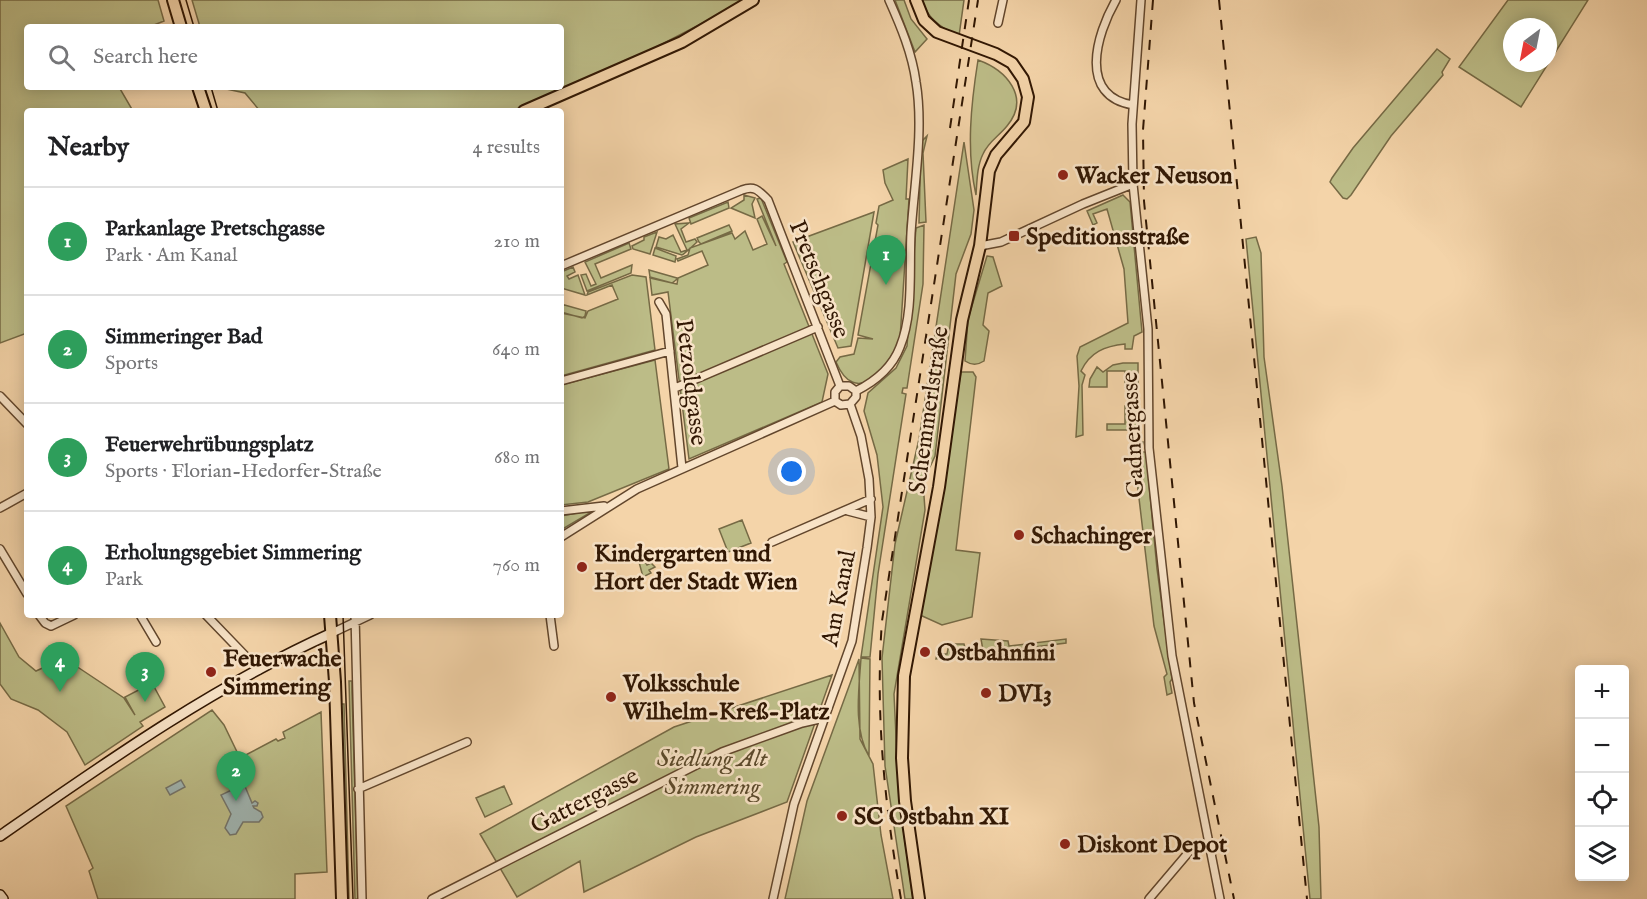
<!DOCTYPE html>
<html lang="en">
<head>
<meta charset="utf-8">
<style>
	:root { --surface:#fff; --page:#f6f6f6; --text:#202124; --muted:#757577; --line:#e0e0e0; --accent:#ea580c }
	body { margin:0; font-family:"IM FELL English",serif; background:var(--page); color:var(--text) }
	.controls { position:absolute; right:18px; bottom:18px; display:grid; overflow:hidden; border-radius:6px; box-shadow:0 3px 15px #0003 }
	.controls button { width:54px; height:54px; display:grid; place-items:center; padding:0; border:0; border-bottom:2px solid var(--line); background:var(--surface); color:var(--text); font:30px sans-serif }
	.compass { position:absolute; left:1503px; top:18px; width:54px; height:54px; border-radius:50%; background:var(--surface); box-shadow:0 3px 15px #0003; rotate:212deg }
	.you { position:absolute; left:792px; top:472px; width:21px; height:21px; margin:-15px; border:4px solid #fff; border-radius:50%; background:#1a73e8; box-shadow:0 0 0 9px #1a73e833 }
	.badge { display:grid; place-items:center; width:39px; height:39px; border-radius:50%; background:var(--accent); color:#fff; font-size:20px; font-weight:700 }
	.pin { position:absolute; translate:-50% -50px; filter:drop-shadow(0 2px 3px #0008) }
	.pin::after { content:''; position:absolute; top:32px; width:21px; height:18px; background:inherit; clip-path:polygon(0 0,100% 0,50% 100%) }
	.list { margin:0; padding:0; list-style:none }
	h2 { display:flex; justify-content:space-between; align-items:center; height:78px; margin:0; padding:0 24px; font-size:26px }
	h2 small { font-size:20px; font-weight:400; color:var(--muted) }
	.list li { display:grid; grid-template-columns:39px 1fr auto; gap:18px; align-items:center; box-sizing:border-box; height:108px; padding:0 24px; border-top:2px solid var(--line) }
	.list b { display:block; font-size:22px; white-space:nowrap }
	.list p { margin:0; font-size:20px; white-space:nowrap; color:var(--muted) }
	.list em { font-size:20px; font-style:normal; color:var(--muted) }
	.icon { flex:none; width:33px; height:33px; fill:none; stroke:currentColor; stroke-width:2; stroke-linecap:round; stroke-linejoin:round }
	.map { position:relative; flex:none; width:1647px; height:899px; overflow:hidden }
	.search { position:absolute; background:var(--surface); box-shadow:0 3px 15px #0003; left:24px; top:24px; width:540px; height:66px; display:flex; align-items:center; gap:15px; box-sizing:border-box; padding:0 21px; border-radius:6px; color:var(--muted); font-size:22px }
	.panel { position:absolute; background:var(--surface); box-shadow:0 3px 15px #0003; left:24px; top:108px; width:540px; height:510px; border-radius:6px }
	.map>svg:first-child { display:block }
</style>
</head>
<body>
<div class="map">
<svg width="1647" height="899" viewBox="0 0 1647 899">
	<rect width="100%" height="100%" fill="#f4d4a9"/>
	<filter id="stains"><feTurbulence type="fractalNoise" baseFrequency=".00333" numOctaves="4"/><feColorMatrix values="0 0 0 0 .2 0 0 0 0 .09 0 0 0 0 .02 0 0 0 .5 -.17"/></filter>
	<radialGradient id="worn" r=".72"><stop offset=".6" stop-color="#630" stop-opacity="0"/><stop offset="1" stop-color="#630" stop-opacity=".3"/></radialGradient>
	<!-- green -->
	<path fill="#bcbc87" stroke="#766a45" stroke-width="1.5" fill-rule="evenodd" d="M0,0H158L164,21L149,27H27V87H119L133,111H27V333L0,343Z
		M192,0H747L641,55L512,111H260L245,93L217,87H561V27H200Z
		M895,0H904L911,19L927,39L915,52Z
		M922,0H964L959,36C942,29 927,19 922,0Z
		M1508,0H1588L1521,107L1459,67ZM1512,27H1548V63H1512Z
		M1437,49L1450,59L1442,72L1443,75L1391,136L1351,195L1347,199L1343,198L1330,182L1332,178L1353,148Z
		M978,60C1006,70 1031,97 1007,126C999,136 988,142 983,154C977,166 977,181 976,195C966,151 971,104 978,60Z
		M927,136L923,153L926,222L919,223L921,142Z
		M964,142L974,210L971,234L956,274L935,456L923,482L925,510L894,694L899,799L913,899H905L885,766L882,658L895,544L919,439Z
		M908,159L906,199H909L900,339C889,368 856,409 836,362L840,357L854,354L858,338L873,339L858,335L878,225L876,223L879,206L893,200L885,183L883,170Z
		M744,195L755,198L752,204L755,218L731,208L744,200Z
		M1123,195L1130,202L1142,332L1134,336L1132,349H1125V344C1105,346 1090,352 1081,371L1085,375L1082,385L1083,435L1076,437L1079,386L1077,356L1080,347L1128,323L1124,269L1107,209L1093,214L1097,223L1093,225L1087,211Z
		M761,198L787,262L784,264L828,374L822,402L689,459L668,292L652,295L650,278L677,284L678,278L708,265L702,251L678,261L677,259L688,255L690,248L732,233L735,239L745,231L753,250L767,244L757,219L762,216L776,246L757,199Z
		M728,202L729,208L691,224L689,218Z
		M874,212L851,346L838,348L793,242Z
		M689,223L681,229L686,242L695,239L697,242C696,243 683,255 682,255L656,247L659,237L666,239L673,235L681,252L687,250L675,224Z
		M729,225L732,231L701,244L699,242L697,238Z
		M924,225L923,284L907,388H903L902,393L906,394L878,574L870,657H861L883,507L877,455L864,411L868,393L896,368L907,346L916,228Z
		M657,232L650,254L633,249L632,246L644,240V237Z
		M1256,237L1261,253L1264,357L1282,486L1319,827L1321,899H1310L1246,239Z
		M629,243L631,249L595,264L601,278L632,265L631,273L587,291L581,275L586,274L591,286L596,284L585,262Z
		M655,248L676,256L675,262L653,255Z
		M987,256L993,257L1002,286L988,293L983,325L989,331L984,361C978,365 971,365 965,361L968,319Z
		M573,267L575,272L567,276L569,279L578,275L585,295L561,288V272Z
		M649,270L677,278L676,280L672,283L650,277Z
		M632,275L646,277L655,350L561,376V313L585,318L588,311L618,299L612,285L587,295L588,292Z
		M561,304L586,311L585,316L582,318L561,312Z
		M655,360L669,469L588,502L561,505V385Z
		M1123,363H1138V435H1131V430H1107V424H1125V406H1131V388H1125V371H1107V387H1089L1090,379L1097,367L1103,372L1113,365Z
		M961,372H973L976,377L956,550L980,553L972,617L942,625L920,615Z
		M1143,442L1141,452H1146L1157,569L1172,679L1170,682L1172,693L1167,695L1164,677L1167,674L1154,626L1135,464H1131L1132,443Z
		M588,511H593L561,530V516Z
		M742,520L751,543L728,552L719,529Z
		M644,560L647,565L651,563L655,567L649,570L651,573L643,577L639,562Z
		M0,623L19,657L36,671L64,658L124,698L135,715L125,697L152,683L165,707L140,722L143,726L85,765L67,732L38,710L11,699L0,684Z
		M981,639L1008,641L1009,646L1066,639V643L936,659L937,654H947L949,644H964L966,652L983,650Z
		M861,658L870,659L869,756C853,729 859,689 861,658Z
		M859,659L860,739L873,764L881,835L893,899H785L807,801Z
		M832,675L787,802L696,837L584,892L580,861L517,897L480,834L674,727Z
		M349,681H352V692L358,899H355Z
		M341,704H344L349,899H347Z
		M212,710L224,725L240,758L276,739L278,741L285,738L283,732L321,712L327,872L295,874V899H98L89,871L93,868L66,806Z
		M504,786L512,804L485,817L476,798Z"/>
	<!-- water -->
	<path fill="#a0b6b3" stroke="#74766d" stroke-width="1.5" d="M181,780L185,787L170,795L166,788Z
		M244,784L252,803L255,801L258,803L257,806H253L254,808L261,812L263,817L259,822H243L236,834L230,835L225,828L231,814L221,795Z"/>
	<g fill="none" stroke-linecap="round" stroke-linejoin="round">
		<!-- street casing -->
		<g stroke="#62462c" stroke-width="10">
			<path id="street" d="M1116,0C1096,35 1078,96 1133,105
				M1141,0L1132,124L1133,184L1148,329L1149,448L1172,656L1220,899
				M998,23L1003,0
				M980,246L1001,242L1083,204L1133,184
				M561,266L742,190C755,185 759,191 768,200L840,386
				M659,302L666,314L682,468
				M561,381L670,351
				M675,388L818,327
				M856,391C876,381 892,368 900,347C914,313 909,269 911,233C914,186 924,129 916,82C912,53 901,27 889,0
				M0,396L27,424
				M835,401V392L840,386H849L856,391
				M835,401L841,405L850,404L856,397V391
				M0,508L27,493
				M561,511L604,506
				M848,511L871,517
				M561,537L637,489L835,401
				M772,542L871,499
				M0,549L27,594
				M39,615L45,623L51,626L74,615
				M140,615L156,642
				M206,615L259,670
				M355,615L362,899
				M550,615L554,646
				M332,633L370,615
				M358,789L467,742
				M432,899L722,752L802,723L824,718
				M773,899L794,804L852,641L867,548L871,517L869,479L861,436L850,404
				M1149,899L1194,846L1210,844"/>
		</g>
		<!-- secondary casing -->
		<g stroke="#311703" stroke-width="12">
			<path id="secondary" d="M0,836C105,763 214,686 332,633
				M0,895L3,899"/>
		</g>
		<!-- primary casing -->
		<g stroke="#311703" stroke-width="14">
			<path id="primary" d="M173,0L181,27
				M916,0L924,20L937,32L996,54L1012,63L1023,79L1028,97L1024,122L996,155L989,171L980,246L962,320L939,487L904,676L902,758L905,801L919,899
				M198,87L206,111
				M524,111L682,42L753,0
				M330,615L335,682L342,899"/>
		</g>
		<!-- street -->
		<use href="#street" stroke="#f8e3c7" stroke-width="7"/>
		<!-- secondary -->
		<use href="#secondary" stroke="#f8e3c7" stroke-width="9"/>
		<!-- primary -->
		<use href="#primary" stroke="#f4d4a9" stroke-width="10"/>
		<!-- tram -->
		<path stroke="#311703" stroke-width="1.5" d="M186,0L194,27
			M211,87L218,111
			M343,615L353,899"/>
		<!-- rail -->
		<path stroke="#311703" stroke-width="2" stroke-dasharray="10 10" stroke-linecap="butt" d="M1153,0L1143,130L1144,201L1194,703L1234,899
			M1219,0L1307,899
			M950,128L969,0
			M901,899C885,806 875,715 882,621L978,0"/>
	</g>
	<!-- markers -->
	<g fill="#8f2418" stroke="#f8e3c7" stroke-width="2">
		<circle cx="1063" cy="175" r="6"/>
		<rect x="1008" y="230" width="12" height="12" rx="3"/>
		<circle cx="1019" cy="535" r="6"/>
		<circle cx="582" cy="567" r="6"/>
		<circle cx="925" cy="652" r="6"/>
		<circle cx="211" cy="672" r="6"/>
		<circle cx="986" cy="693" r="6"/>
		<circle cx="611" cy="697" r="6"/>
		<circle cx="842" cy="816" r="6"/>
		<circle cx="1065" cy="844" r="6"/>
	</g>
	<g text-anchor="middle" stroke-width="5" stroke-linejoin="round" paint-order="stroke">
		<!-- poi labels -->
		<g font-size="24" font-weight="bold" fill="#311703" stroke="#f8e3c7" text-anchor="start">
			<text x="1075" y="183">Wacker Neuson</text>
			<text x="1026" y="244">Speditionsstraße</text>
			<text x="1031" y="543">Schachinger</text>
			<text x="594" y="561">Kindergarten und<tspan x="594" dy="28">Hort der Stadt Wien</tspan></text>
			<text x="937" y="660">Ostbahnfini</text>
			<text x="223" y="666">Feuerwache<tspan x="223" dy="28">Simmering</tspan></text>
			<text x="623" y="691">Volksschule<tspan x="623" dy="28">Wilhelm-Kreß-Platz</tspan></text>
			<text x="998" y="701">DVI3</text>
			<text x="854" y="824">SC Ostbahn XI</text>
			<text x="1077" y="852">Diskont Depot</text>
		</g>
		<!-- street labels -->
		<g font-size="24" fill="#311703" stroke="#f8e3c7">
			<text transform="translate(820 279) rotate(68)" y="8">Pretschgasse</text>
			<text transform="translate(692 382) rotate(83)" y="8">Petzoldgasse</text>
			<text transform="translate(928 410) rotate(-82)" y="8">Schemmerlstraße</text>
			<text transform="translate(1132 435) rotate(-93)" y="8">Gadnergasse</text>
			<text transform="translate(838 598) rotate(-79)" y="8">Am Kanal</text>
			<text transform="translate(584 800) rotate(-27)" y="8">Gattergasse</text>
		</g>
		<!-- park labels -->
		<g font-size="24" font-style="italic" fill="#5b492b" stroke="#f8e3c7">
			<text x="712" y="766">Siedlung Alt<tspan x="712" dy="28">Simmering</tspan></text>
		</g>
	</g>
	<rect width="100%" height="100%" filter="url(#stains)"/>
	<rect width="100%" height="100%" fill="url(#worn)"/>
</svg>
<div class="controls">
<button>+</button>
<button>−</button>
<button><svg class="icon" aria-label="locate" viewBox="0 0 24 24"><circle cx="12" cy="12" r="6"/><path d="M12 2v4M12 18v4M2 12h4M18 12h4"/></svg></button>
<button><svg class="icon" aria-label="layers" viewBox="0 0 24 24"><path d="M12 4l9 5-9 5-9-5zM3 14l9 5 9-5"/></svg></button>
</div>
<svg class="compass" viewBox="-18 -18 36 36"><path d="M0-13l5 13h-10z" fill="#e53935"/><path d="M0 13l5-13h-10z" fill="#757577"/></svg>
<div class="you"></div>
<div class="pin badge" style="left:886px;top:285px;background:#2e9e5b">1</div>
<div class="pin badge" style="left:236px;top:801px;background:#2e9e5b">2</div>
<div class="pin badge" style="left:145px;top:702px;background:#2e9e5b">3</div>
<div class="pin badge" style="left:60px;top:692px;background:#2e9e5b">4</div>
<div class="search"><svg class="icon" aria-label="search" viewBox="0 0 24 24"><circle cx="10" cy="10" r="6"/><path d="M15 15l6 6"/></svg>Search here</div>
<section class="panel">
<h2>Nearby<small>4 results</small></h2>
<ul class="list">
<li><span class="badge" style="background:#2e9e5b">1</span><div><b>Parkanlage Pretschgasse</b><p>Park · Am Kanal</p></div><em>210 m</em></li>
<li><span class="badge" style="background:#2e9e5b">2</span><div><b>Simmeringer Bad</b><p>Sports</p></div><em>640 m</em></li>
<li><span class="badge" style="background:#2e9e5b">3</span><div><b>Feuerwehrübungsplatz</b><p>Sports · Florian-Hedorfer-Straße</p></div><em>680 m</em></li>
<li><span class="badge" style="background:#2e9e5b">4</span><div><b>Erholungsgebiet Simmering</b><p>Park</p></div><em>760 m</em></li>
</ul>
</section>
</div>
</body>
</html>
